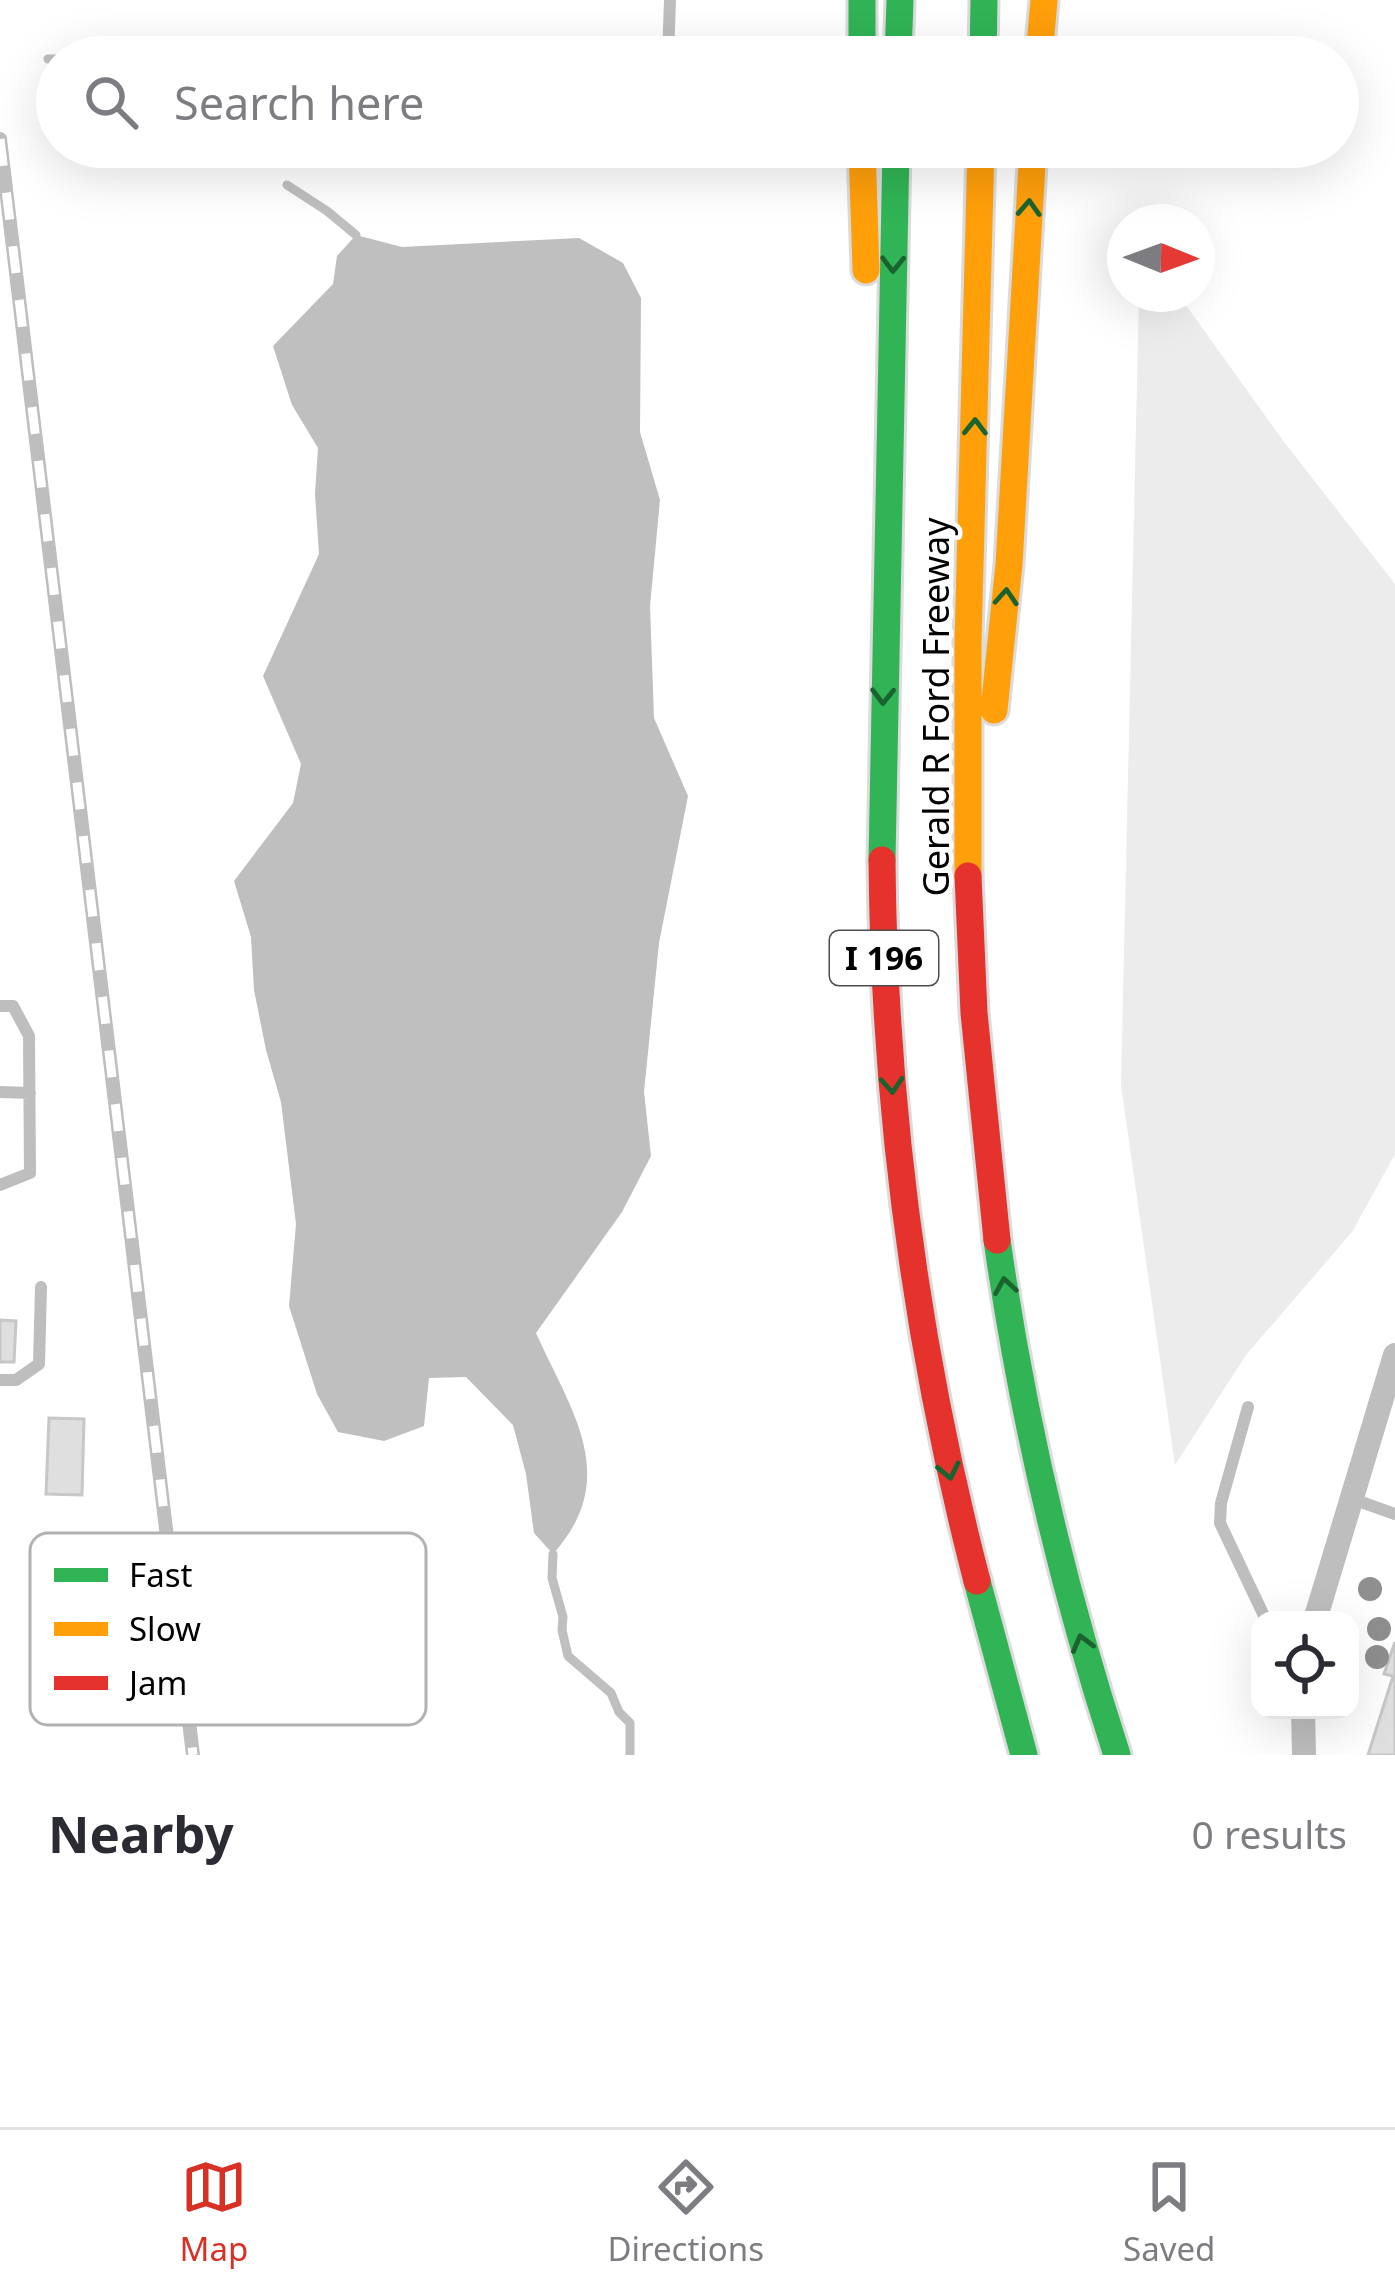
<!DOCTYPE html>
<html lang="en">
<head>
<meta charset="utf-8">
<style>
	:root { --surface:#fff; --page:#f7f7f7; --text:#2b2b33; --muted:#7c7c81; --line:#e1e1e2; --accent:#d93025 }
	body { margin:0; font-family:"Noto Sans",sans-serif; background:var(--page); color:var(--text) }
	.controls { position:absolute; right:36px; bottom:36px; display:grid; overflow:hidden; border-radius:24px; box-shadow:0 12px 48px #0002 }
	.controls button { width:108px; height:108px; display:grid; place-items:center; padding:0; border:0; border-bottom:3px solid var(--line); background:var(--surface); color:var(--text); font:60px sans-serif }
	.compass { position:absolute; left:1107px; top:204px; width:108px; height:108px; border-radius:50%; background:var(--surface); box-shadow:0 12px 48px #0002; rotate:91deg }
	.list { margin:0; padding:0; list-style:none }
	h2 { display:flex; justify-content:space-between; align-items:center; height:156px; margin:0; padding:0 48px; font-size:51px }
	h2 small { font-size:39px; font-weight:400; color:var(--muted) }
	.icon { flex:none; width:66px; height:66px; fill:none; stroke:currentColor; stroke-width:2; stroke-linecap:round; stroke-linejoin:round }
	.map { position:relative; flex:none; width:1395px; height:1755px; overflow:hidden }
	.search { position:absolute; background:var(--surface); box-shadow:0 12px 48px #0002; left:36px; right:36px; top:36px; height:132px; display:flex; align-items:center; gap:30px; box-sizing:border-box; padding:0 42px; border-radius:66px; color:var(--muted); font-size:45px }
	.sheet { height:372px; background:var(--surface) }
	nav { display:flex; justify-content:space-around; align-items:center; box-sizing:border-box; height:168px; border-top:3px solid var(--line); background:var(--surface); font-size:33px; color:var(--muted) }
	nav a { display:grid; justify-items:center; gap:6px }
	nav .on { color:var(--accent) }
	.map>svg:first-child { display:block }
</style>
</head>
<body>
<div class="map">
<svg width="1395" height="1755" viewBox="0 0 1395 1755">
	<rect width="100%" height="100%" fill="#fff"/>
	<!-- green -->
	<path fill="#ececec" d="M1139,294H1178L1284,442L1395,584V1154L1352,1232L1246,1355L1175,1465L1121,1085Z"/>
	<!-- water -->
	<path fill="#bfbfbf" d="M356,235L402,247L579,238L623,263L641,298L640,432L660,500L650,606L654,718L688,796L659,943L644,1092L651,1156L622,1212L536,1333C571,1411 622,1477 553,1554L534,1533L526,1474L513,1425L466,1377L429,1378L424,1426L384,1441L338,1432L317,1394L289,1306L296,1224L281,1102L266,1050L254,990L251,937L234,881L293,803L301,764L263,676L319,554L315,494L318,448L292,405L273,346L333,284L337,256Z"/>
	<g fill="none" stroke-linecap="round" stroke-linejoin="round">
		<!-- stream -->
		<path stroke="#bfbfbf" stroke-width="9" d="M48,59H57
			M287,185L327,211L356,235
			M553,1554L552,1578L563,1617L562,1630L568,1656L611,1693L619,1712L630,1723V1755"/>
	</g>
	<!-- building -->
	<path fill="#dfdfdf" stroke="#c7c7c7" stroke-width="3" d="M0,1320L16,1321L14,1362H0Z
		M49,1418L84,1419L82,1495L46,1494Z
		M1395,1642V1755H1368L1393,1676L1384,1674Z"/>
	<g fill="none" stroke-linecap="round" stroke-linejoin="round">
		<!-- fast casing -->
		<g stroke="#dbdbdb" stroke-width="33">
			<path id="fast" d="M862,0V57
				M898,57L900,0
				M983,57L984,0
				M882,860L896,147
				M997,1240C1022,1415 1062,1586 1117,1755
				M977,1581L1024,1755"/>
		</g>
		<!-- slow casing -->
		<g stroke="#dbdbdb" stroke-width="33">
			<path id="slow" d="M1039,57L1044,0
				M862,147L866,270
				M994,710L1009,564L1033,147
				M968,876V642L981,147"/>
		</g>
		<!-- jam casing -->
		<g stroke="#dbdbdb" stroke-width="33">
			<path id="jam" d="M882,860C884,1103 916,1346 977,1581
				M968,876L974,1013L997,1240"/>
		</g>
		<!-- lane -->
		<path stroke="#bebebe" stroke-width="12" d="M668,57L670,0
			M0,1006H13L29,1036L30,1173L0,1185
			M0,1092L30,1093
			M0,1380H16L39,1364L41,1287
			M1248,1407L1221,1503L1220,1523L1266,1620
			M1350,1498L1395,1514"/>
		<!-- street -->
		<path stroke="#bebebe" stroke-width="24" d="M1315,1620L1395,1355
			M1303,1710L1304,1755"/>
		<!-- fast -->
		<use href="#fast" stroke="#30b455" stroke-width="27"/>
		<!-- slow -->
		<use href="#slow" stroke="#ff9f0a" stroke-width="27"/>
		<!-- jam -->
		<use href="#jam" stroke="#e5322d" stroke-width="27"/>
		<!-- rail casing -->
		<g stroke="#bebebe" stroke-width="14">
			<path id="rail" d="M0,139L193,1755"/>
		</g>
		<!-- rail -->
		<use href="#rail" stroke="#fff" stroke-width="9" stroke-dasharray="27" stroke-linecap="butt"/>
	</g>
	<!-- trees -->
	<g fill="#8f8f8f">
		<circle cx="1370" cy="1589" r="12"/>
		<circle cx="1379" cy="1629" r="12"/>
		<circle cx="1377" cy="1657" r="12"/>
	</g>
	<!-- one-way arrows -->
	<defs><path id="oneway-chevron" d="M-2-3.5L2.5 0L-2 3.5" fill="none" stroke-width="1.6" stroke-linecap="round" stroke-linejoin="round" transform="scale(3)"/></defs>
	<g stroke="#1a632f">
		<use href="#oneway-chevron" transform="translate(1029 208) rotate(-87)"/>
		<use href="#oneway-chevron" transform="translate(893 264) rotate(91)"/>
		<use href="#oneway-chevron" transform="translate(975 427) rotate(-89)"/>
		<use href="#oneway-chevron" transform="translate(1006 597) rotate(-86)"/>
		<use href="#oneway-chevron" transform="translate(883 696) rotate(91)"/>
		<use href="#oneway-chevron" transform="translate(892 1085) rotate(86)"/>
		<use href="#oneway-chevron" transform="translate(1005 1286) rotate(-99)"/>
		<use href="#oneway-chevron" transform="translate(949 1471) rotate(78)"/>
		<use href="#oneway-chevron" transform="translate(1082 1643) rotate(-105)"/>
	</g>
	<g text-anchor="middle" stroke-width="9" stroke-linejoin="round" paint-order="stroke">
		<!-- shield labels -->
		<rect fill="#fff" stroke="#4c4c4c" stroke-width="3" x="830" y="931" width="108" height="54" rx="9"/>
		<g font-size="33" font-weight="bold" fill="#000">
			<text x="884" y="970">I 196</text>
		</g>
		<!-- street labels -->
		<g font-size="36" fill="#000" stroke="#fff">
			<text transform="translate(936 707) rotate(-90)" y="13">Gerald R Ford Freeway</text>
		</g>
	</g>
	<!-- legend -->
	<rect x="30" y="1533" width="396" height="192" rx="18" fill="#fff" stroke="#b2b2b2" stroke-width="3"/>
	<rect x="54" y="1568" width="54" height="14" fill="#30b455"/>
	<rect x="54" y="1622" width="54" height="14" fill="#ff9f0a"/>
	<rect x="54" y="1676" width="54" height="14" fill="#e5322d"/>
	<g font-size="33" fill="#000">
		<text x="129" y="1587">Fast</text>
		<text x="129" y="1641">Slow</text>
		<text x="129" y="1695">Jam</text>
	</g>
</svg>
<div class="controls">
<button><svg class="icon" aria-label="locate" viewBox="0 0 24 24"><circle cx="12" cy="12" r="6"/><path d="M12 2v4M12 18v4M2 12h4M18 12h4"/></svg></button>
</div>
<svg class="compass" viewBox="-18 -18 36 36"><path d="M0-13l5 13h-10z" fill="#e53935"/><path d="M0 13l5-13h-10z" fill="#7c7c81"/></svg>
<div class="search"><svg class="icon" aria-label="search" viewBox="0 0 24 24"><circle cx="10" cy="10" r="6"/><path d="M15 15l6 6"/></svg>Search here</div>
</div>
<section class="sheet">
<h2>Nearby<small>0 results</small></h2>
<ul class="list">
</ul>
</section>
<nav>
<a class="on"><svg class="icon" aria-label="map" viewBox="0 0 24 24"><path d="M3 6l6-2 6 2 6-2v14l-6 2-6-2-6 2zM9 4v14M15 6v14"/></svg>Map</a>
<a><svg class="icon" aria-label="directions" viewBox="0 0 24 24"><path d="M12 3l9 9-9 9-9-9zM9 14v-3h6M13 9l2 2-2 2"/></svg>Directions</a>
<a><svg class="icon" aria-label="saved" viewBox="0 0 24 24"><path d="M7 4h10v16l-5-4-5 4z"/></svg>Saved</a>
</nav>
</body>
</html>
